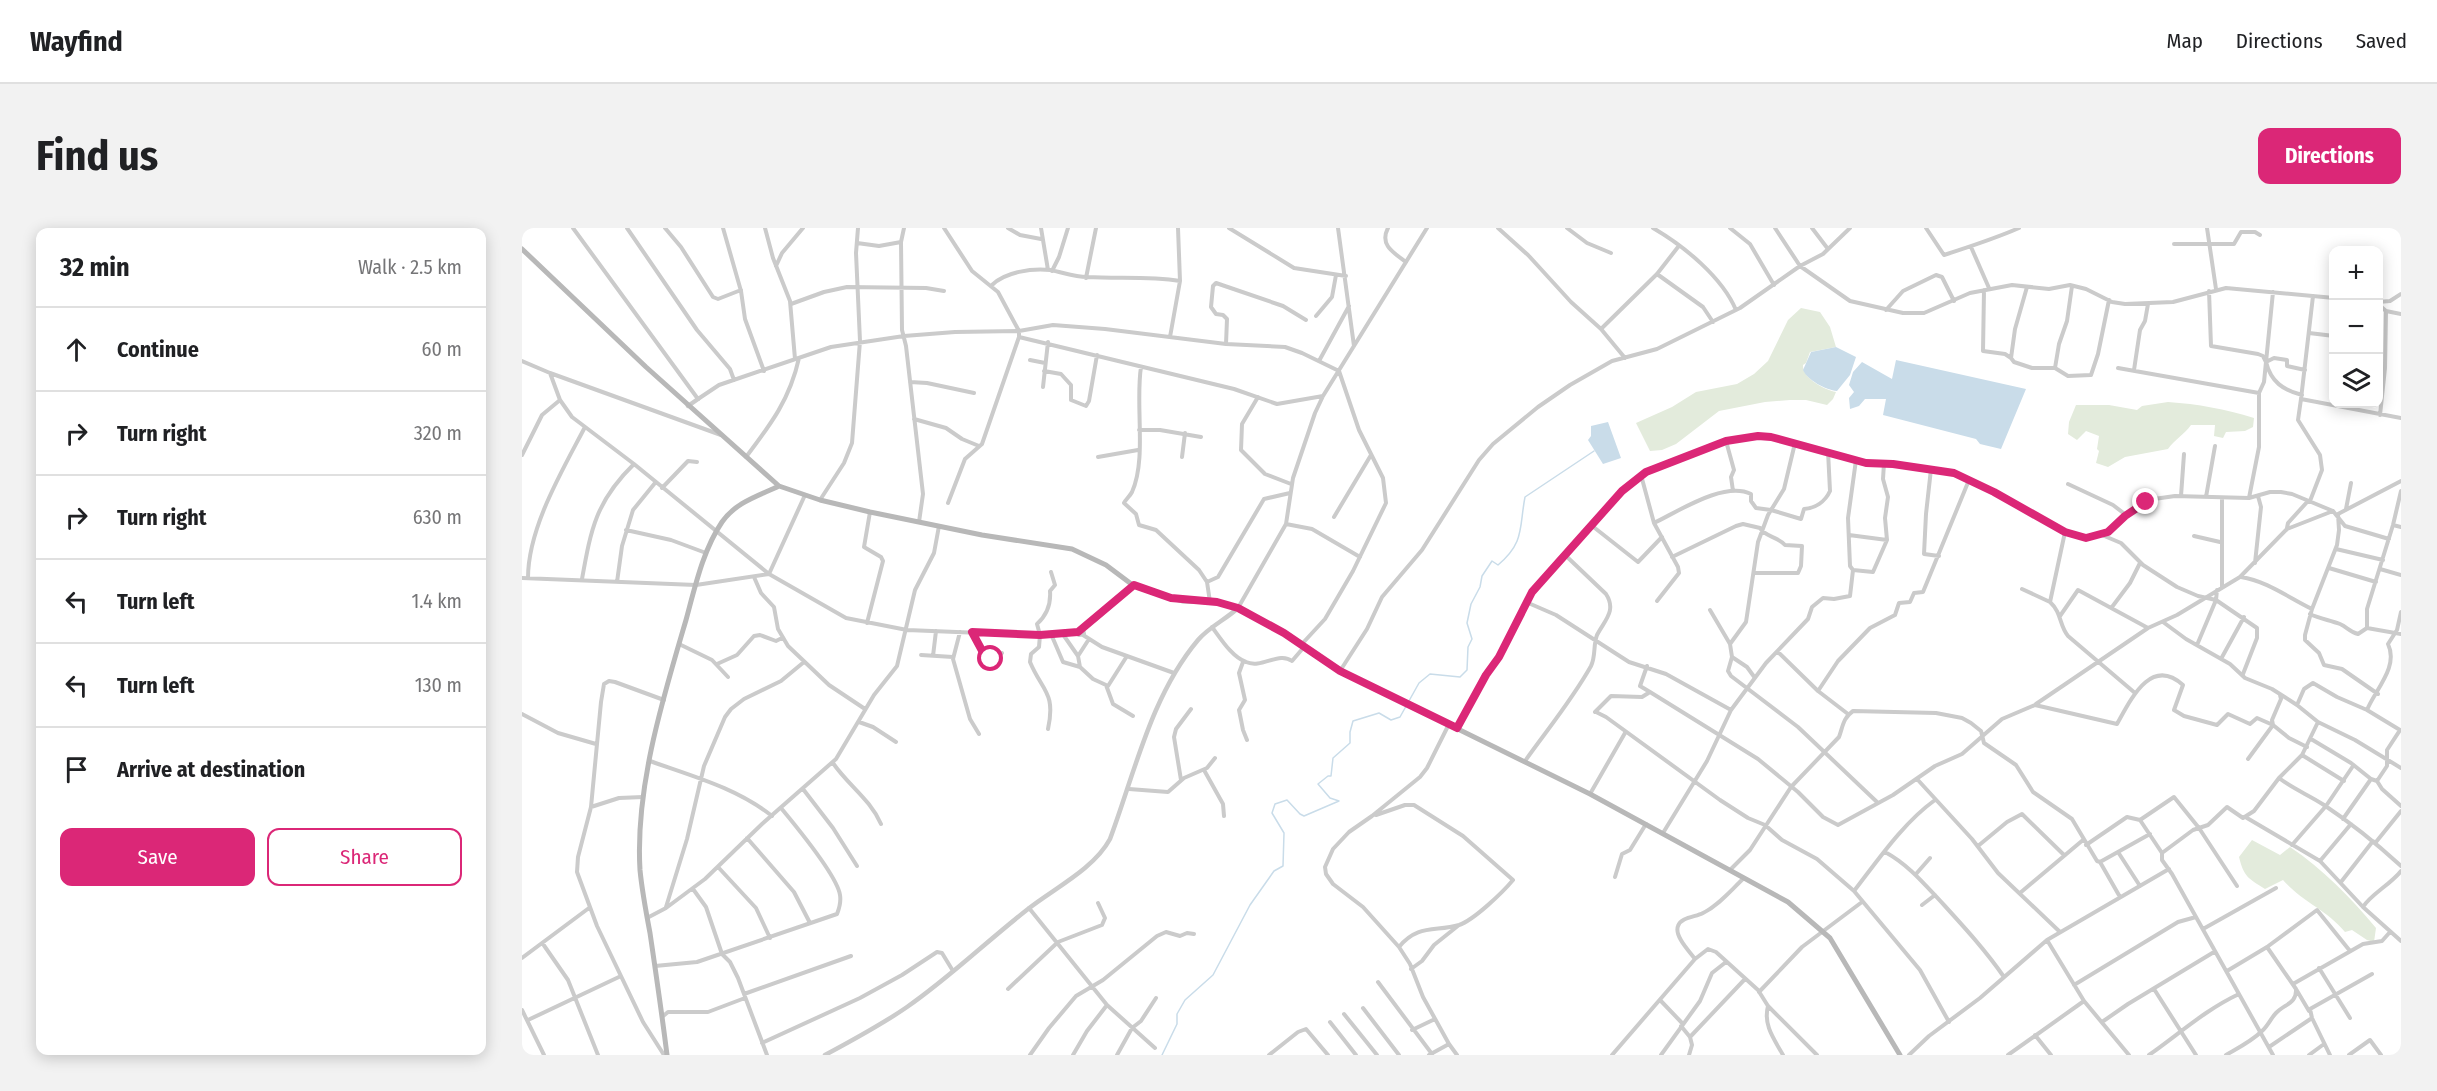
<!DOCTYPE html>
<html lang="en">
<head>
<meta charset="utf-8">
<style>
	:root { --surface:#fff; --page:#f2f2f2; --text:#202124; --muted:#757577; --line:#e0e0e0; --accent:#db2777 }
	body { margin:0; font-family:"Fira Sans Condensed",sans-serif; background:var(--page); color:var(--text) }
	.controls { position:absolute; right:18px; top:18px; display:grid; overflow:hidden; border-radius:12px; box-shadow:0 3px 15px #0003 }
	.controls button { width:54px; height:54px; display:grid; place-items:center; padding:0; border:0; border-bottom:2px solid var(--line); background:var(--surface); color:var(--text); font:30px sans-serif }
	.stop { position:absolute; width:18px; height:18px; margin:-14px; border:4px solid #db2777; border-radius:50%; background:#fff }
	.stop.end { background:#db2777; border-color:#fff; box-shadow:0 2px 6px #0008 }
	.list { margin:0; padding:0; list-style:none }
	h2 { display:flex; justify-content:space-between; align-items:center; height:78px; margin:0; padding:0 24px; font-size:26px }
	h2 small { font-size:20px; font-weight:400; color:var(--muted) }
	.list li { display:grid; grid-template-columns:39px 1fr auto; gap:18px; align-items:center; box-sizing:border-box; height:84px; padding:0 24px; border-top:2px solid var(--line) }
	.list b { display:block; font-size:22px; white-space:nowrap }
	.list em { font-size:20px; font-style:normal; color:var(--muted) }
	.actions { display:flex; gap:12px; padding:18px 24px }
	.actions a { flex:1; padding:14px 0; border:2px solid var(--accent); border-radius:12px; text-align:center; font-size:21px; color:var(--accent) }
	.actions .main { background:var(--accent); color:#fff }
	.icon { flex:none; width:33px; height:33px; fill:none; stroke:currentColor; stroke-width:2; stroke-linecap:round; stroke-linejoin:round }
	.map { position:relative; flex:none; width:1879px; height:827px; overflow:hidden; border-radius:12px }
	header { display:flex; align-items:center; gap:36px; box-sizing:border-box; height:84px; padding:0 30px; background:var(--surface); border-bottom:2px solid var(--line) }
	header strong { font-size:28px }
	nav { display:flex; gap:33px; margin-inline-start:auto; font-size:21px }
	.intro { display:flex; align-items:center; justify-content:space-between; box-sizing:border-box; height:144px; padding:0 36px }
	h1 { margin:0; font-size:42px }
	.button { padding:15px 27px; border-radius:12px; background:var(--accent); color:#fff; font-size:21px; font-weight:700 }
	main { display:flex; gap:36px; padding:0 36px }
	aside { flex:1; background:var(--surface); border-radius:12px; box-shadow:0 3px 15px #0003 }
	.map>svg:first-child { display:block }
</style>
</head>
<body>
<header>
<strong>Wayfind</strong>
<nav><a>Map</a><a>Directions</a><a>Saved</a></nav>
</header>
<div class="intro"><h1>Find us</h1><a class="button">Directions</a></div>
<main>
<aside>
<h2>32 min<small>Walk · 2.5 km</small></h2>
<ul class="list">
<li><svg class="icon" aria-label="ahead" viewBox="0 0 24 24"><path d="M12 20V5M6 11l6-6 6 6"/></svg><div><b>Continue</b></div><em>60 m</em></li>
<li><svg class="icon" aria-label="right" viewBox="0 0 24 24"><path d="M7 20v-9h11M14 6l5 5-5 5"/></svg><div><b>Turn right</b></div><em>320 m</em></li>
<li><svg class="icon" aria-label="right" viewBox="0 0 24 24"><path d="M7 20v-9h11M14 6l5 5-5 5"/></svg><div><b>Turn right</b></div><em>630 m</em></li>
<li><svg class="icon" aria-label="left" viewBox="0 0 24 24"><path d="M17 20v-9H6M10 6l-5 5 5 5"/></svg><div><b>Turn left</b></div><em>1.4 km</em></li>
<li><svg class="icon" aria-label="left" viewBox="0 0 24 24"><path d="M17 20v-9H6M10 6l-5 5 5 5"/></svg><div><b>Turn left</b></div><em>130 m</em></li>
<li><svg class="icon" aria-label="arrive" viewBox="0 0 24 24"><path d="M6 21V4h12l-3 4 3 4H6"/></svg><div><b>Arrive at destination</b></div></li>
</ul>
<div class="actions"><a class="main">Save</a><a>Share</a></div>
</aside>
<div class="map">
<svg width="1879" height="827" viewBox="0 0 1879 827">
	<rect width="100%" height="100%" fill="#fff"/>
	<!-- green -->
	<path fill="#e3ebdc" d="M1279,80L1298,84L1308,99L1314,119L1288,124L1284,135L1281,137C1280,150 1302,162 1314,164L1311,171L1305,177L1284,172H1268L1243,174L1197,183L1154,216L1140,222L1128,223L1114,195L1150,179L1174,164L1215,156L1232,146L1246,133L1266,92Z
		M1646,174C1676,176 1703,181 1732,190L1731,199L1723,203L1704,204L1701,210L1692,208L1693,197H1669C1662,207 1653,211 1646,221L1603,229L1586,239L1574,235L1577,223L1575,221L1577,208L1564,203L1555,212L1546,206L1547,194L1554,177H1587L1615,182L1620,178Z
		M1730,612L1758,627L1768,619C1801,641 1829,670 1854,700L1852,714L1845,712L1830,702L1823,704C1805,682 1780,674 1761,652L1743,661C1726,650 1722,649 1717,629Z"/>
	<!-- water -->
	<path fill="#c9dce9" d="M1314,119L1334,129L1328,147L1315,163C1304,162 1285,152 1281,142L1289,124Z
		M1374,132L1504,161L1479,221L1458,216L1454,211L1361,187L1364,171H1343L1337,178L1328,181L1327,170L1332,164L1327,157L1331,144L1340,134L1370,151Z
		M1086,194L1099,230L1081,236L1066,212L1069,208V198Z"/>
	<g fill="none" stroke-linecap="round" stroke-linejoin="round">
		<!-- stream -->
		<path stroke="#c9dce9" stroke-width="1.5" d="M640,827L655,796V786L663,772L691,747L728,677L752,643L761,638L762,605L750,585L753,576L765,572L778,586L782,588L817,573L808,570L796,556L806,548H809L811,530L828,515V504L831,493L857,485L869,492L878,489L897,455L908,446L938,449L945,442L946,419L950,411L945,395L949,376L958,359L960,348L970,333L976,337C1003,314 997,300 1003,269L1072,223"/>
		<!-- minor -->
		<path stroke="#cbcbcb" stroke-width="4" d="M51,0L176,171L197,157L309,119L382,108L433,104L497,103L531,97L583,101L704,116L763,119L780,125L817,143L837,202L861,250L864,275L831,343L803,391L779,417
			M105,0L175,102L208,141L212,152
			M143,0L159,19L191,69L196,71L219,62
			M201,0L219,63L223,91L242,143
			M243,0L251,30L268,73L273,131
			M382,0L379,14L380,102L384,118L401,266L397,294
			M422,0L450,43L476,64L497,103V109L460,216L443,231L426,275
			M486,0L498,7L519,11
			M519,0L526,42
			M707,0L772,40L824,48
			M816,0L832,118
			M866,0C857,17 872,25 884,34
			M976,0L1006,27L1049,74L1079,101L1103,130
			M1045,0L1065,15L1089,25
			M1131,0C1162,18 1200,49 1214,82
			M1208,0L1228,16L1252,57
			M1253,0L1278,38L1328,73L1381,85H1402L1448,65L1490,57L1527,61L1548,57L1564,61L1590,74L1603,76L1651,74L1704,60L1812,70
			M1290,0L1306,21
			M1404,0L1422,27C1447,19 1472,11 1497,0
			M1685,0L1694,61
			M335,15L357,18L379,14
			M1652,16H1712L1719,4H1733L1738,7
			M1449,19L1467,60
			M254,38L260,25L281,0
			M530,43L537,29L546,0
			M1135,46L1181,79L1191,94
			M564,50L574,0
			M470,57C483,44 510,40 528,42C540,44 552,49 565,49C596,51 626,48 658,53
			M1505,59L1493,101L1489,130L1492,134L1510,140H1533L1546,148L1569,147L1576,126L1587,72
			M1462,62L1461,123L1483,126L1489,130
			M1687,63L1689,118L1736,126L1741,128L1744,134L1751,64
			M1791,68L1779,171L1879,190
			M1856,74L1868,73L1879,66
			M269,76L302,64L325,59L404,60L422,63
			M1856,76L1864,83L1879,86
			M1364,82L1381,63L1414,47L1420,49L1432,73
			M794,88L810,69L814,47
			M1079,101L1135,46L1156,19
			M1787,105L1812,108
			M497,109L712,161L755,176L801,168
			M648,109L658,53L656,0
			M704,116L705,91L701,87L694,86L689,79L691,58L694,55L761,78L784,92
			M508,132L523,135
			M0,133L28,145L199,207
			M797,133L827,78
			M1744,134L1752,130L1765,132V138L1783,142
			M619,139C613,176 625,231 610,264C608,268 604,271 602,275L614,286L617,297L634,302L677,342L685,354L688,374
			M1533,140L1537,116L1545,93L1550,58
			M1596,140L1737,165
			M1612,142L1618,102L1623,93L1626,76
			M522,143L539,146L549,157V172L564,178L567,173L575,127
			M28,145L38,172L50,189L112,236L247,346L324,390L385,402L508,407L556,404
			M388,154L405,155L452,165
			M521,159L526,114
			M736,169L720,196L719,222L743,246L769,256
			M1779,171L1776,192L1798,227L1800,242L1788,273
			M1858,187L1863,140L1864,83
			M392,191L424,200L440,211L457,218
			M617,202H638L679,209
			M1204,213L1212,242L1209,249L1211,263
			M0,227L20,187L38,172
			M224,229C249,196 268,171 277,130
			M576,229L616,222
			M660,229L663,205
			M1334,232L1326,290L1328,338L1331,342L1351,344L1365,312L1363,290L1366,269L1361,251L1362,235
			M1409,241L1404,286L1402,326L1417,328
			M1119,247L1132,295L1156,339L1157,345L1135,373
			M1546,256L1591,277L1604,287
			M140,260L166,233L175,234
			M1659,268L1662,226
			M1684,269L1693,218
			M1700,270V359
			M1727,270L1737,219V165L1742,154L1744,134C1749,154 1761,162 1780,167
			M298,272L322,235L330,215L338,113L334,25L336,0
			M1824,281L1829,255
			M812,289L849,227
			M1132,295C1157,283 1202,253 1229,266V273L1234,280L1249,282L1279,291L1282,281C1293,280 1303,274 1308,263L1306,223
			M764,296L790,301L838,329
			M1069,297L1116,334L1140,309
			M1871,297L1879,299
			M1765,300L1766,295L1786,273
			M104,302L149,312L184,325
			M1543,304L1528,374C1540,385 1537,397 1546,408L1613,465
			M1327,307L1365,312
			M1580,307L1599,315L1621,337L1655,359L1676,368L1694,372L1735,400V410L1721,446
			M1672,308L1698,314
			M1814,321L1861,332
			M1150,329L1214,298L1221,296L1238,300C1243,309 1255,308 1263,317L1280,318L1279,338L1276,345H1232
			M1733,335L1739,279L1736,268
			M1807,340L1854,354
			M1858,341L1879,347
			M232,349L239,365L252,379L256,401L266,418L307,457L343,481
			M1719,349C1745,353 1767,370 1790,381
			M0,350L174,357L247,346L283,267
			M6,350C6,300 40,243 63,199
			M60,351C69,301 74,273 112,236
			M95,354L100,318L111,282L133,255
			M685,354L696,349L742,271L768,265
			M1500,361L1528,374
			M1004,374L1034,387L1107,434L1144,446L1209,482
			M1590,379L1608,355L1618,335
			M716,380L764,296L771,250L793,185L801,168L905,0
			M1188,382L1208,416L1210,429L1225,439L1233,450
			M1788,386C1798,391 1808,392 1818,396C1825,399 1828,404 1836,406L1845,400V381L1871,297L1879,263
			M1538,388L1556,362L1626,400
			M1641,394L1664,411L1708,436L1723,450L1750,461L1775,477
			M345,395L361,333L359,329L342,319L348,284
			M690,399C699,411 710,429 724,434C740,441 757,423 770,433L782,419
			M1845,400L1879,406
			M561,401L562,406L557,407V402L573,392L612,358
			M438,404L431,431L448,491L457,506
			M451,405L464,431H469L480,425
			M540,405L556,428L558,439L571,451L584,457L591,476L611,488
			M529,406L541,434L558,439
			M561,407L580,419L652,445
			M157,416L190,432L206,449
			M1208,416L1224,394L1236,314L1246,287L1262,261L1273,215
			M1675,417L1694,372L1695,362
			M1256,424L1296,463L1326,486
			M399,427L431,429
			M411,428L414,403
			M556,428L567,411
			M1210,429L1206,443L1209,448L1276,499L1355,574
			M1699,431L1722,389
			M721,434L717,445L723,472L717,482L721,502L725,512
			M195,436L215,427L232,408L238,407L254,413L260,410
			M1125,438L1118,458L1128,464
			M818,443L845,401L860,369L900,322L957,232L971,216L1016,179L1048,157L1090,133L1135,121L1218,80L1278,38L1301,26L1328,0
			M586,458L605,428
			M1296,463L1316,433L1348,400L1373,387L1377,375L1388,374L1392,365L1401,364L1447,252
			M1856,466L1820,441L1802,437L1797,425L1783,412V407L1790,381L1815,317L1817,302L1816,286L1879,253
			M1758,467L1759,471L1750,492L1751,497L1767,510L1785,519
			M1514,476L1626,400L1655,387L1718,349L1765,301L1811,283
			M1845,482L1878,502
			M1073,484L1089,468L1120,469L1128,464L1236,531L1276,564L1301,589L1316,597L1371,567L1413,538L1440,526L1480,491L1513,477L1595,496C1609,471 1629,428 1661,457L1652,482L1662,488L1695,497L1706,486L1728,496L1735,490L1751,497L1726,531
			M1074,484L1084,489L1198,572L1226,590L1243,597L1260,612L1295,631L1332,663L1398,742L1427,794
			M0,486L36,505L74,516
			M337,494L351,499L374,514
			M1796,494L1833,512L1879,540
			M935,500L964,447L977,429L1010,364L1100,263L1124,244L1204,213L1236,208L1249,209L1344,235L1371,236L1432,245L1472,264L1543,304L1564,310L1586,304L1604,287L1632,271L1653,268L1727,270L1748,264H1759L1770,266L1811,283L1823,298L1867,311
			M526,501C534,464 520,463 508,434L509,426L517,419L518,407L515,396C525,387 529,376 528,363L533,357L529,344
			M1878,502L1865,522V538L1855,553L1860,561L1879,578
			M1789,511L1829,535L1849,551L1855,553
			M1780,527L1822,553
			M128,533C170,548 215,560 250,588
			M1003,533C1025,502 1050,472 1069,438C1074,428 1071,417 1075,407C1082,393 1095,383 1084,366L1042,326
			M311,535C326,557 348,571 359,596
			M682,542L701,576L702,588
			M1757,550C1771,561 1787,567 1802,577C1829,595 1855,616 1879,638
			M1395,551L1450,611L1476,645L1538,704
			M659,552L652,509L654,501L669,481
			M281,561L311,600L335,638
			M607,561L646,564L662,550L685,540L693,530
			M1068,566L1103,505
			M69,579L97,570L121,569
			M854,587L883,577H892L941,608L991,652C981,664 952,692 937,697C913,704 896,696 877,719
			M1725,590L1798,633L1841,679
			M1821,591L1849,551
			M1618,592L1652,569L1677,600L1715,658
			M1141,605L1185,533L1209,482L1244,435L1286,391L1290,379L1301,370L1312,371L1328,368L1331,342
			M225,610L272,664L288,695
			M1854,614L1879,583
			M1564,617L1605,589L1618,592L1640,625
			M1770,617L1804,578L1831,538
			M1456,618L1485,594L1500,586L1542,627
			M1363,624C1387,637 1403,657 1422,677C1443,700 1464,723 1482,749
			M1596,624L1618,658
			M1798,633L1829,596
			M1578,634L1628,606
			M196,639L234,680L248,710
			M1209,641L1228,622L1269,559L1317,509C1321,498 1321,490 1331,483L1414,485L1440,490L1449,495L1459,503L1462,515L1494,537L1511,564L1550,591L1575,633L1578,634L1598,669
			M1879,643C1869,656 1848,667 1841,679L1879,713
			M1394,646L1408,630
			M1093,649L1100,626L1108,622L1124,596
			M1819,654L1851,613
			M171,661L184,679L200,726L208,734L216,750L245,827
			M1332,663C1356,632 1381,595 1413,572
			M1498,665L1561,612
			M1400,677L1413,667
			M144,679L165,611L182,538L203,489L209,481L222,471L259,453L282,434
			M507,680L585,777L633,820
			M125,690L144,680L183,651L240,596L314,531L352,467L375,438L393,362L412,325L417,298
			M1681,701L1754,660
			M1525,712L1562,773L1607,827
			M21,716L46,752L76,827
			M0,730L67,680
			M1173,731C1168,724 1152,708 1156,698C1159,689 1174,689 1181,685C1197,677 1209,662 1222,650
			M133,738L175,734L315,686C317,681 319,673 318,667C315,647 273,597 259,580
			M1797,740L1828,790
			M889,741L900,733L912,717L937,697
			M1705,743L1745,719L1795,682L1828,723
			M856,754L910,826
			M1771,756L1841,716L1860,713L1868,704
			M1552,757L1656,694L1674,689
			M486,761L536,714L580,697L583,690L576,675
			M1632,761L1674,827
			M1774,761L1787,783
			M1237,764L1280,719L1340,674
			M222,766L329,728
			M1138,772L1161,796
			M1246,778C1241,797 1252,811 1261,827
			M841,780L877,827
			M0,782L22,827
			M822,786L855,827
			M140,789L146,784H186L223,770
			M6,792L99,748
			M808,794L834,827
			M1580,794L1606,776L1692,724
			M1159,798L1168,809
			M890,802L913,791
			M1513,807L1529,827
			M240,815L338,770L380,747L415,724L420,725L431,743
			M927,816L935,827
			M1747,819L1790,790
			M142,827L121,794L75,698L55,644L56,629L69,579L79,474L82,456L87,453L93,454L142,472
			M508,827L527,800L554,768L581,752L635,708L644,704L658,708L665,705L672,706
			M551,827L565,803L585,777
			M595,827L610,800L619,793L634,770
			M747,827L776,804L784,801L806,827
			M907,827L927,816L901,769L888,736L877,719L841,679L811,656L804,646L803,639L811,621L827,604L850,588L898,549L905,540L927,496
			M1090,827L1173,731L1186,721L1194,724L1236,762L1246,778L1295,827
			M1139,827L1178,773L1190,745L1204,734
			M1167,827L1170,817L1168,809L1223,751
			M1387,827L1407,808L1458,770L1525,712L1647,641
			M1486,827L1562,773
			M1627,827C1657,806 1683,782 1717,766
			M1704,827C1716,820 1730,813 1740,803C1746,798 1749,790 1754,785C1763,776 1775,775 1774,761L1745,719
			M1751,827L1650,646L1640,632V625L1671,602L1686,597L1705,579L1721,590L1732,583L1757,550L1780,527L1796,494L1775,477L1782,461L1791,455L1815,469L1845,482C1853,462 1877,439 1866,416L1875,402L1879,384
			M1787,827L1802,816
			M1808,827L1790,790L1788,781L1850,746
			M1827,827L1848,812L1859,827"/>
		<!-- tertiary -->
		<path stroke="#cbcbcb" stroke-width="4.5" d="M166,178L176,171
			M303,827C331,812 359,797 385,779C427,750 465,713 506,681C531,661 572,641 588,611C613,544 629,468 676,412C687,399 703,392 716,380"/>
		<!-- secondary -->
		<path stroke="#b8b8b8" stroke-width="5" d="M0,21L124,139L257,258L298,272L348,284L460,307L550,321L584,337L612,358L629,364L661,373L695,374L716,380L762,405L818,443L1068,566L1266,674L1308,710L1378,827
			M145,827C140,786 134,746 128,705C124,684 120,663 118,642C113,560 141,470 164,392C173,359 181,322 200,294C214,274 236,268 257,258"/>
	</g>
	<g fill="none" stroke-linecap="round" stroke-linejoin="round">
		<!-- route -->
		<path stroke="#db2777" stroke-width="8" d="M469,431L464,430L450,404L518,407L556,404L612,357L649,370L695,374L716,380L762,405L818,443L935,500L964,447L977,429L1010,364L1100,263L1124,244L1204,213L1236,208L1249,209L1344,235L1371,236L1432,245L1472,264L1543,304L1564,310L1586,304L1603,288L1624,274"/>
	</g>
</svg>
<div class="controls">
<button>+</button>
<button>−</button>
<button><svg class="icon" aria-label="layers" viewBox="0 0 24 24"><path d="M12 4l9 5-9 5-9-5zM3 14l9 5 9-5"/></svg></button>
</div>
<div class="stop" style="left:469px;top:431px"></div>
<div class="stop end" style="left:1624px;top:274px"></div>
</div>
</main>
</body>
</html>
